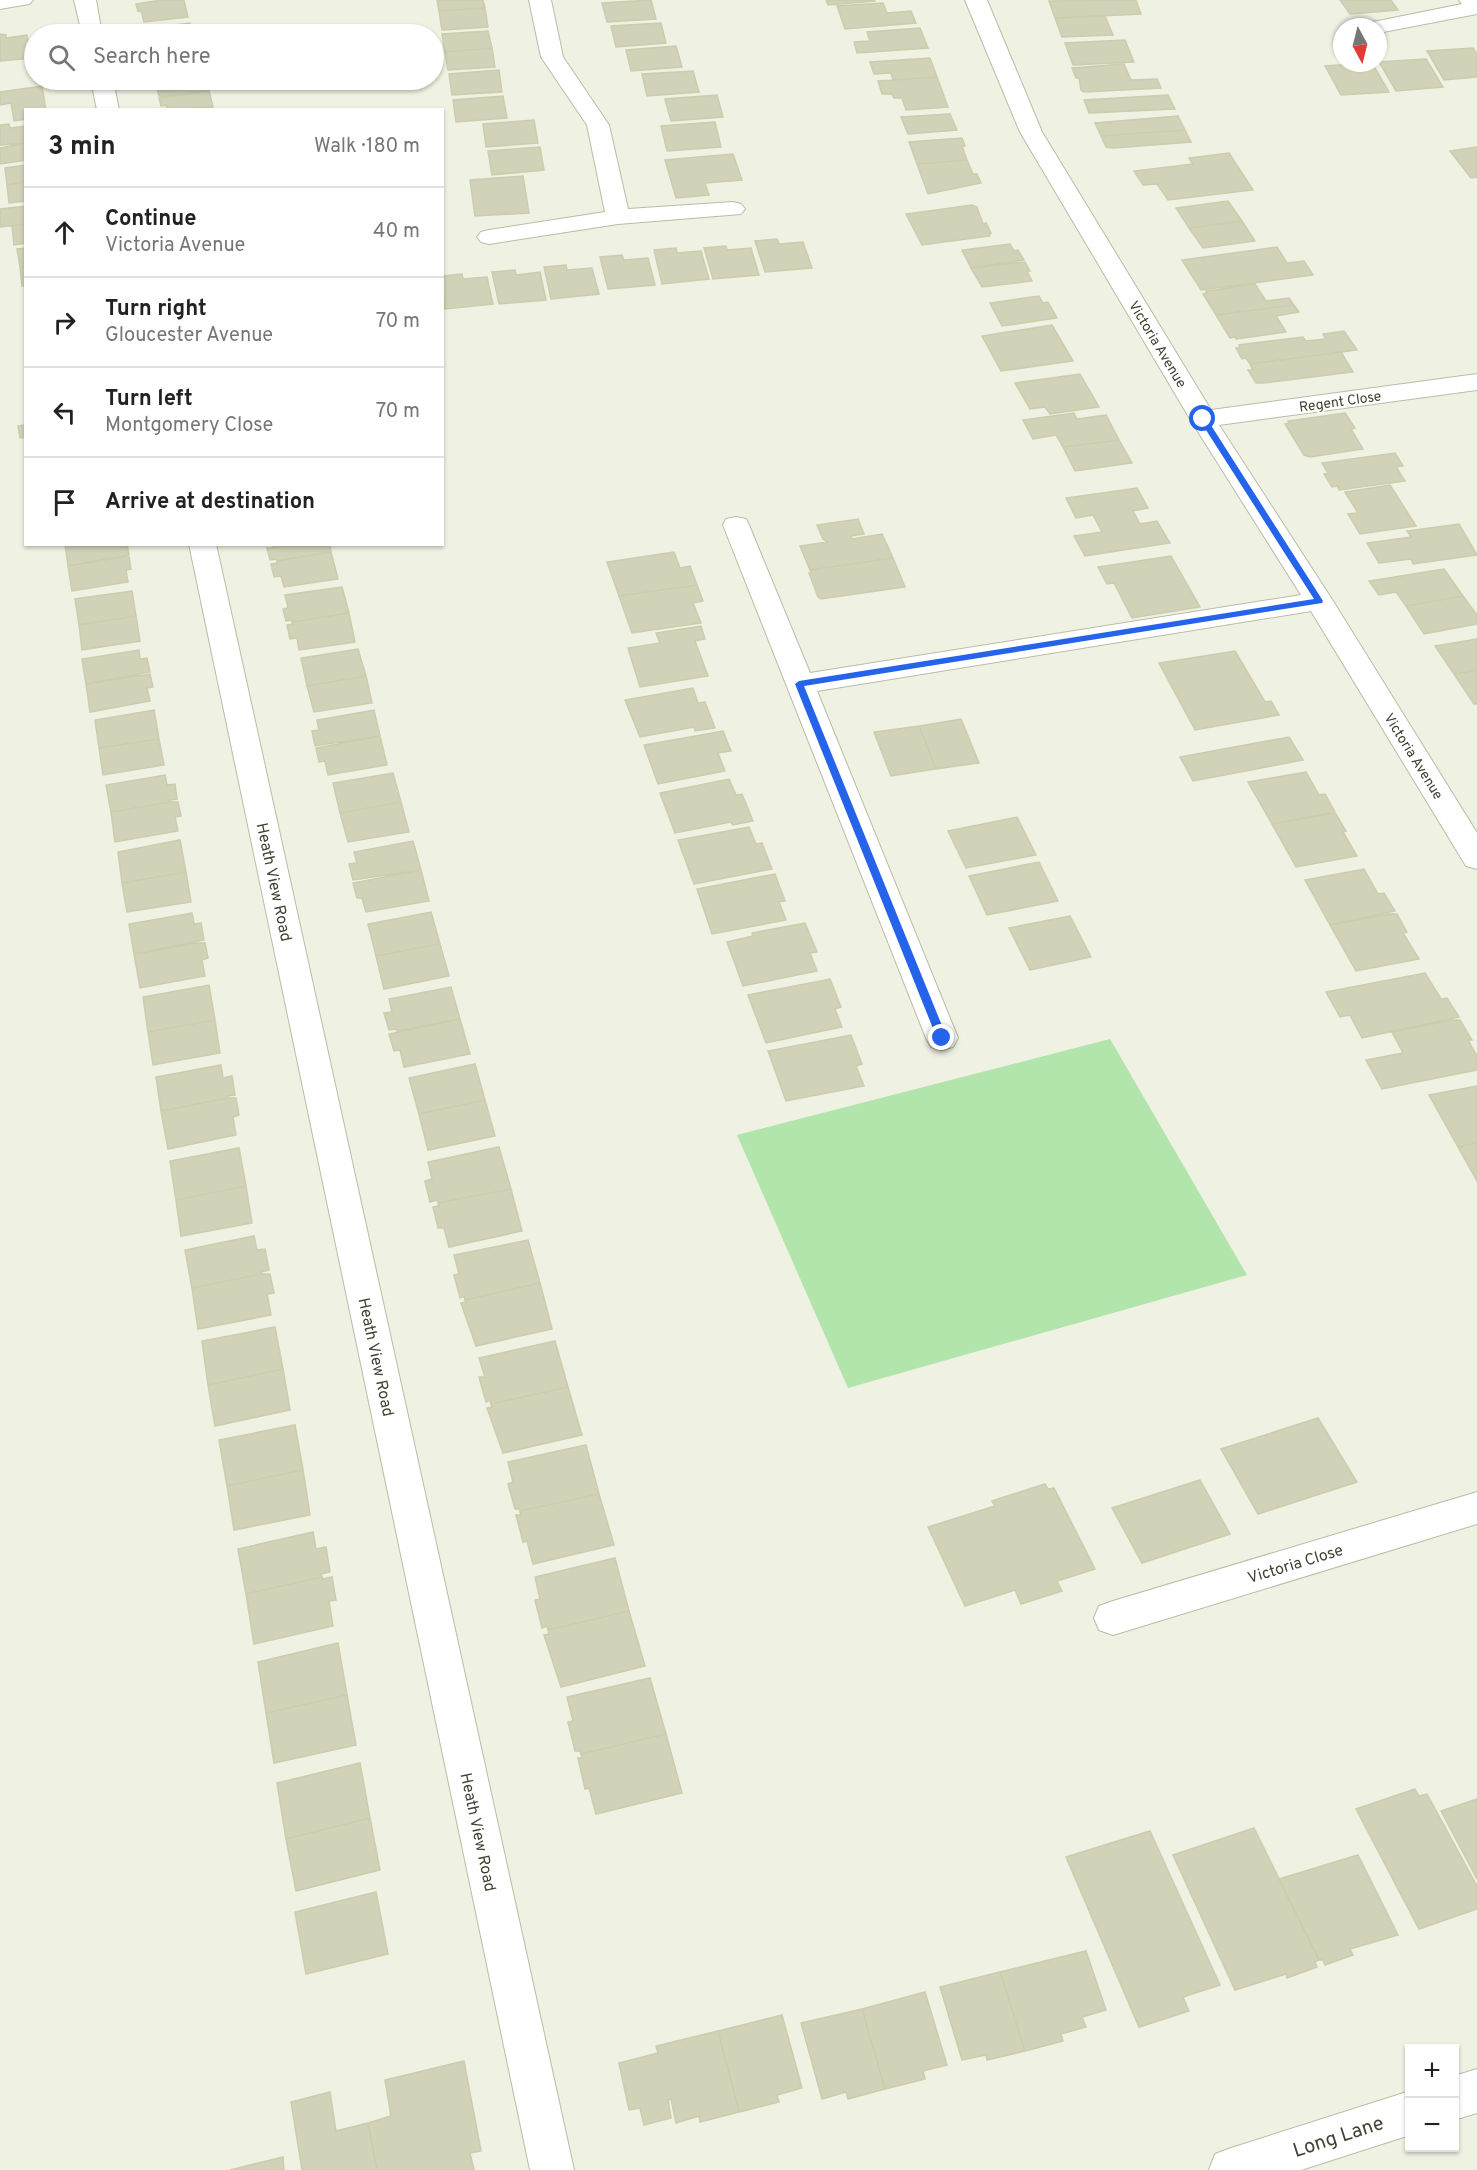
<!DOCTYPE html>
<html lang="en">
<head>
<meta charset="utf-8">
<style>
	:root { --surface:#fff; --page:#f2f2f2; --text:#222; --muted:#767676; --line:#e0e0e0 }
	body { margin:0; font-family:Overpass,sans-serif; background:var(--page); color:var(--text) }
	.controls { position:absolute; right:18px; bottom:18px; display:grid; overflow:hidden; border-radius:0px; box-shadow:0 2px 4px #0004 }
	.controls button { width:54px; height:54px; display:grid; place-items:center; padding:0; border:0; border-bottom:2px solid var(--line); background:var(--surface); color:var(--text); font:30px sans-serif }
	.compass { position:absolute; left:1333px; top:18px; width:54px; height:54px; border-radius:50%; background:var(--surface); box-shadow:0 2px 4px #0004; rotate:173deg }
	.stop { position:absolute; width:18px; height:18px; margin:-14px; border:4px solid #2563eb; border-radius:50%; background:#fff }
	.stop.end { background:#2563eb; border-color:#fff; box-shadow:0 2px 6px #0008 }
	.list { margin:0; padding:0; list-style:none }
	h2 { display:flex; justify-content:space-between; align-items:center; height:78px; margin:0; padding:0 24px; font-size:26px }
	h2 small { font-size:20px; font-weight:400; color:var(--muted) }
	.list li { display:grid; grid-template-columns:39px 1fr auto; gap:18px; align-items:center; box-sizing:border-box; height:90px; padding:0 24px; border-top:2px solid var(--line) }
	.list b { display:block; font-size:22px; white-space:nowrap }
	.list p { margin:0; font-size:20px; white-space:nowrap; color:var(--muted) }
	.list em { font-size:20px; font-style:normal; color:var(--muted) }
	.icon { flex:none; width:33px; height:33px; fill:none; stroke:currentColor; stroke-width:2; stroke-linecap:round; stroke-linejoin:round }
	.map { position:relative; flex:none; width:1477px; height:2170px; overflow:hidden }
	.search { position:absolute; background:var(--surface); box-shadow:0 2px 4px #0004; left:24px; top:24px; width:420px; height:66px; display:flex; align-items:center; gap:15px; box-sizing:border-box; padding:0 21px; border-radius:33px; color:var(--muted); font-size:22px }
	.panel { position:absolute; background:var(--surface); box-shadow:0 2px 4px #0004; left:24px; top:108px; width:420px; height:438px; border-radius:0px }
	.map>svg:first-child { display:block }
</style>
</head>
<body>
<div class="map">
<svg width="1477" height="2170" viewBox="0 0 1477 2170">
	<rect width="100%" height="100%" fill="#eff1e3"/>
	<!-- green -->
	<path fill="#b2e5ac" d="M1110,1039L1247,1275L848,1388L737,1135Z"/>
	<!-- building -->
	<path fill="#d1d2b8" stroke="#cbcdac" stroke-width="1.5" d="M162,0H184L188,17L144,22L141,10L138,11L136,4Z
		M437,0H483L485,8L439,11Z
		M651,0L656,19L607,22L602,3Z
		M826,0H875V1L828,5Z
		M1136,0L1141,14L1055,18L1049,1Z
		M1340,0H1391L1398,10L1350,14Z
		M883,3L887,13L911,11L916,23L845,29L837,6Z
		M485,8L488,27L442,30L439,11Z
		M1105,16L1113,35L1062,37L1055,18Z
		M190,23L193,34H147L146,29Z
		M661,23L666,43L616,47L611,26Z
		M920,28L928,48L857,53L854,42L870,41L867,32Z
		M488,31L492,48L445,52L442,34Z
		M0,34L6,35V38L27,35L29,47L34,46V55L30,56L31,58L0,61Z
		M1125,40L1134,62L1073,65L1065,43Z
		M676,46L682,67L631,71L626,50Z
		M492,48L495,67L448,70L445,52Z
		M1473,48L1477,54V77L1444,80L1427,51Z
		M930,58L937,77L893,80L891,73L874,74L870,62Z
		M1426,59L1443,87L1396,91L1379,62Z
		M1372,63L1389,92L1341,95L1325,66Z
		M1124,64L1131,80L1157,79L1161,88L1084,92L1081,90L1079,78H1076L1072,68Z
		M499,70L502,92L452,95L449,74Z
		M693,71L699,92L647,96L642,74Z
		M937,77L948,107L906,110L902,98H894L892,94H882L878,81Z
		M161,80H220V81L207,82L209,91L164,96H159L157,88L163,87Z
		M42,86L46,110H26V119L14,121L11,103L0,105V92Z
		M209,91L213,107L167,110L166,105L161,106L159,98Z
		M717,95L723,117L671,121L665,99Z
		M1168,95L1175,109L1089,113L1084,100Z
		M503,96L507,118L456,122L453,100Z
		M950,114L957,130L908,134L901,117Z
		M1178,116L1185,130L1101,136L1095,123Z
		M534,120L538,143L486,147L483,124Z
		M715,122L721,147L667,151L661,126Z
		M9,124L10,128L26,126V143L0,145V125Z
		M1185,130L1191,142L1114,148L1106,147L1101,136Z
		M962,138L965,146H962L967,160L917,164L909,142Z
		M26,143V160L0,164V148Z
		M540,147L544,170L492,175L488,151Z
		M1477,147V177L1471,178L1450,151Z
		M1229,153L1253,190L1168,200L1157,184L1143,185L1134,171L1193,164L1189,158Z
		M733,154L742,180L705,183L709,195L676,198L665,160Z
		M967,160L973,174H977L981,183L928,194L917,164Z
		M26,165V182L7,185L5,168Z
		M523,176L529,213L475,216L470,180Z
		M26,182V201L9,203L7,185Z
		M1228,201L1242,221L1189,228L1176,208Z
		M972,205L977,207L983,224L986,223L991,233H989L990,236L922,245L906,214Z
		M26,206V224L0,227V209Z
		M1242,221L1255,241L1203,248L1189,228Z
		M26,224V243L14,245L12,226Z
		M777,239L779,244L803,242L812,268L765,272L755,241Z
		M1010,244L1014,251L1018,250L1024,260L971,268L962,250Z
		M726,246L727,250L751,248L759,275L713,279L704,248Z
		M1277,247L1287,263L1304,261L1313,275L1201,290L1182,260Z
		M26,248V266L20,267L17,249Z
		M676,248L677,253L701,251L709,279L662,284L654,250Z
		M622,255L624,260L648,258L655,285L608,289L600,257Z
		M1025,262L1030,271H1027L1032,281L982,287L971,268Z
		M566,265L567,270L592,268L599,294L551,299L544,267Z
		M26,266V286H22L20,267Z
		M515,270L516,275L540,272L546,300L499,304L492,272Z
		M462,274L463,279L487,277L493,304L445,309L442,276Z
		M1255,284L1266,301L1289,298L1294,305L1216,315L1203,294L1207,293L1206,291Z
		M1039,296L1043,303L1048,302L1057,318L1002,326L990,303Z
		M1294,305L1299,312L1276,316L1286,332L1236,339L1235,337L1230,338L1216,315Z
		M1052,325L1073,361L1001,371L982,336Z
		M1344,331L1357,350L1250,364L1246,358L1242,359L1236,348H1240L1239,345L1303,337L1306,341L1326,339L1323,334Z
		M1341,352L1353,372L1263,383H1256L1248,370H1253L1250,364Z
		M1080,374L1099,407L1050,414L1045,407L1030,409L1015,383Z
		M1074,413L1077,419L1106,415L1119,440L1063,447L1056,435L1033,439L1023,420Z
		M1345,413L1355,428L1351,429L1363,449L1310,457L1304,455L1285,424L1289,423L1288,421Z
		M26,425V437L20,438L18,426Z
		M1119,440L1132,463L1075,471L1063,447Z
		M1395,453L1403,466L1396,467L1405,481L1339,490L1337,486L1332,487L1324,474L1328,473L1322,463Z
		M1390,485L1416,526L1360,534L1348,514L1358,513L1345,492Z
		M1137,488L1148,508L1133,511L1140,524L1157,521L1170,543L1085,556L1074,536L1102,532L1093,515L1076,518L1066,498Z
		M858,519L864,534L851,536L852,539L882,534L893,558L810,570L800,546L827,542L823,539L817,525Z
		M1459,524L1477,555L1413,564L1411,559L1379,563L1367,543L1411,537L1407,531Z
		M65,544H127L129,555L68,566Z
		M272,544H330L331,552L277,561L276,559L270,560L267,548H273Z
		M331,552L338,579L284,587L281,576L274,577L271,564L277,563V561Z
		M674,552L680,568L690,566L697,585L619,596L607,562Z
		M1171,556L1200,607L1132,618L1114,583L1107,584L1098,567Z
		M123,557H129L131,569L126,570L128,582L72,591L68,566Z
		M893,558L905,587L821,599L818,597L809,573H811L810,570Z
		M1444,569L1463,596L1406,606L1396,592L1379,595L1369,581Z
		M697,585L703,601L693,603L701,623L632,633L619,596Z
		M342,587L349,613L292,622V620L286,621L283,609L288,608L285,595Z
		M132,591L136,616L79,625L75,599Z
		M1463,596L1477,615V624L1424,634L1406,606Z
		M349,613L355,642L299,650L297,638L290,639L287,625L293,624L292,622Z
		M136,616L140,641L82,650L79,625Z
		M701,626L705,639L695,641L708,676L640,687L628,648L660,643L656,633Z
		M1477,639V670L1454,674L1435,646Z
		M358,649L366,676L307,686L301,658Z
		M139,650L140,659L147,658L150,672L86,684L82,659Z
		M1235,651L1265,702L1271,701L1279,715L1195,730L1159,663Z
		M1477,670V704H1474L1454,674Z
		M150,674L153,687L147,688L150,701L90,712L86,684Z
		M366,676L372,703L314,712L307,686Z
		M693,688L698,703L705,702L715,728L695,731L694,727L640,737L625,700Z
		M154,710L159,739L99,748L95,720Z
		M374,710L380,736L315,746L312,731L319,730L317,720Z
		M961,719L979,763L936,769L919,726Z
		M919,726L936,769L891,776L874,732Z
		M723,731L731,751L718,753L725,771L658,784L644,745Z
		M380,736L387,765L328,775L325,761L319,762L316,748Z
		M1289,737L1303,760L1193,781L1180,757Z
		M159,739L164,765L103,775L99,748Z
		M1306,772L1319,795L1325,794L1335,812L1272,824L1248,782Z
		M393,773L401,802L340,813L333,783Z
		M165,775L167,785L175,784L177,799L170,800L171,802L111,812L106,785Z
		M729,779L736,795L742,794L753,821L733,825L731,822L675,833L660,793Z
		M171,802H178L181,816L175,817L178,831L115,842L111,812Z
		M401,802L409,832L348,842L340,813Z
		M1330,814H1336L1346,831L1343,832L1357,856L1296,867L1272,824Z
		M1017,817L1036,855L966,868L948,831Z
		M749,827L756,844L762,843L772,869L694,884L678,840Z
		M180,840L186,872L122,883L118,852Z
		M413,841L421,870L353,880L349,864L357,863L354,852Z
		M1039,862L1058,901L987,915L969,876Z
		M1364,869L1378,894L1384,893L1395,911L1330,925L1305,880Z
		M421,870L429,901L366,912L362,898H357L353,883Z
		M186,872L191,902L127,912L122,883Z
		M775,874L785,901L779,902L786,920L712,934L697,889Z
		M431,912L440,944L376,956L368,924Z
		M192,913L194,924L201,923L204,940L134,954L129,924Z
		M1390,914H1397L1407,932L1403,933L1419,959L1356,971L1330,925Z
		M1070,916L1091,957L1030,970L1009,928Z
		M805,923L817,952L810,953L817,971L743,986L727,942L753,936L752,933Z
		M197,943H205L208,958L202,960L205,976L140,988L134,954Z
		M440,944L449,976L384,989L376,956Z
		M1425,973L1441,999L1447,998L1459,1017L1362,1038L1350,1015L1340,1017L1326,992Z
		M830,979L841,1007L835,1009L842,1027L766,1043L748,995Z
		M209,985L215,1020L148,1032L143,997Z
		M451,987L460,1019L397,1031L396,1029L389,1030L384,1013L392,1012L389,999Z
		M460,1019L470,1054L404,1067L400,1050L394,1051L389,1034Z
		M215,1020L220,1053L153,1065L148,1032Z
		M1453,1020H1460L1472,1040H1468L1477,1056V1070L1382,1089L1366,1060L1403,1053L1392,1032Z
		M851,1035L862,1064L856,1066L864,1086L786,1101L768,1051Z
		M475,1064L485,1100L419,1114L409,1078Z
		M221,1065L223,1078L232,1076L235,1095L227,1096L228,1098L161,1111L156,1077Z
		M1477,1086V1143L1458,1147L1429,1095Z
		M228,1098H236L239,1115L233,1117L236,1135L168,1149L161,1111Z
		M485,1100L495,1136L428,1150L419,1114Z
		M1477,1143V1181L1458,1147Z
		M499,1147L511,1189L438,1203L437,1200L430,1202L425,1181L432,1179L428,1162Z
		M239,1148L246,1186L176,1200L170,1161Z
		M246,1186L252,1223L181,1236L176,1200Z
		M511,1189L522,1231L449,1247L444,1228H438L433,1207L439,1206L438,1203Z
		M254,1236L257,1250L265,1249L269,1270L261,1272V1274L192,1288L185,1250Z
		M528,1240L540,1283L465,1300L464,1296L460,1298L454,1275L459,1274L454,1255Z
		M261,1274H270L274,1293L267,1294L271,1315L198,1329L192,1288Z
		M540,1283L552,1329L476,1346L461,1303L466,1302L465,1300Z
		M275,1327L283,1369L208,1385L202,1341Z
		M555,1341L568,1387L491,1404L490,1400L486,1402L479,1377H485L479,1358Z
		M283,1369L290,1410L215,1426L208,1385Z
		M568,1387L582,1435L503,1453L487,1408L492,1407L491,1404Z
		M1318,1418L1357,1482L1258,1514L1221,1449Z
		M295,1425L303,1470L227,1486L219,1440Z
		M586,1445L599,1494L520,1511L519,1509H515L508,1484L513,1482L508,1462Z
		M303,1470L310,1515L234,1530L227,1486Z
		M1200,1480L1230,1534L1142,1563L1112,1508Z
		M1045,1484L1048,1489L1054,1488L1095,1569L1057,1581L1062,1591L1021,1604L1015,1590L965,1606L928,1527L995,1506L992,1501Z
		M599,1494L614,1545L533,1564L527,1541L523,1542L516,1515H521L520,1511Z
		M313,1532L316,1549L326,1547L330,1572L321,1574L322,1577L246,1594L238,1549Z
		M615,1558L629,1611L548,1630L547,1626L542,1628L535,1600L540,1599L535,1577Z
		M322,1577L323,1579L332,1577L336,1600L329,1601L333,1626L254,1644L246,1594Z
		M629,1611L645,1666L561,1687L544,1635L549,1634L548,1630Z
		M338,1643L347,1695L266,1713L258,1662Z
		M650,1678L666,1734L581,1754L580,1751H575L568,1722L573,1721L567,1697Z
		M347,1695L356,1745L274,1763L266,1713Z
		M666,1734L682,1793L596,1814L589,1788L585,1789L578,1758H582L581,1754Z
		M360,1763L370,1818L286,1839L277,1783Z
		M1415,1789L1419,1796L1427,1794L1477,1886V1909L1419,1929L1356,1809Z
		M1477,1799V1879L1441,1811Z
		M370,1818L380,1870L296,1891L286,1839Z
		M1254,1828L1319,1960L1315,1962L1317,1967L1287,1978L1286,1974L1235,1990L1173,1855Z
		M1150,1831L1220,1985L1183,1997L1189,2011L1139,2027L1066,1857Z
		M1358,1855L1398,1935L1350,1949L1353,1955L1325,1965L1323,1960H1319L1279,1879Z
		M376,1892L388,1954L306,1974L295,1912Z
		M1086,1951L1106,2010L1082,2017L1086,2027L1061,2034L1063,2041L1025,2051L1000,1972Z
		M1000,1972L1025,2051L987,2060L986,2055L962,2060L940,1987Z
		M925,1992L947,2065L923,2071L925,2079L885,2089L862,2009Z
		M862,2009L885,2089L848,2099L846,2092L822,2099L801,2023Z
		M782,2015L802,2088L777,2095L779,2102L739,2112L718,2031Z
		M718,2031L739,2112L700,2122L699,2116L676,2123L671,2099L668,2100L671,2118L644,2125L640,2108L629,2110L619,2063L658,2053L656,2046Z
		M464,2061L481,2151L470,2153L474,2170H377L368,2123L391,2116L385,2080Z
		M330,2092L336,2131L368,2123L377,2170H302L291,2102Z
		M283,2157L284,2170H230Z"/>
	<g fill="none" stroke-linecap="round" stroke-linejoin="round">
		<!-- minor casing -->
		<g stroke="#babca6" stroke-width="2">
			<path id="minor" d="M0,0H33L29,4L0,9Z
				M74,0H96L102,34H82Z
				M529,0H551L563,57L609,125L628,209L733,202L741,204L745,209L741,214L618,224L489,244L481,242L477,237L481,232L489,230L605,212L587,125L541,57Z
				M965,0H987L1042,132L1211,410L1477,374V390L1219,425L1333,601L1477,833V869L1466,866L1311,611L817,691L958,1038L953,1047L942,1050L931,1047L926,1038L723,525L726,519L736,517L746,519L749,525L810,673L1301,595L1190,419L1020,132Z
				M1459,0H1477V14L1378,33V27H1367L1370,22L1378,21L1462,4Z
				M91,80H113L119,110H97Z
				M189,544H216L574,2170H530Z
				M1477,1492V1524L1113,1635L1099,1630L1094,1618L1099,1606L1113,1601Z
				M1477,2069V2113L1454,2120V2076Z
				M1410,2091V2135L1301,2170H1209L1215,2154L1231,2148Z"/>
		</g>
		<!-- minor -->
		<use href="#minor" fill="#fff" fill-rule="evenodd"/>
	</g>
	<!-- route -->
	<path fill="#2563eb" d="M1200,418L1207,419L1323,601L1322,603L804,686L947,1038L942,1042L938,1041L795,684L799,681L1314,599L1199,419Z"/>
	<g text-anchor="middle" stroke-width="4.5" stroke-linejoin="round" paint-order="stroke">
		<!-- far-street labels -->
		<g font-size="14" fill="#424233" stroke="#fff">
			<text transform="translate(1158 344) rotate(59)" y="5">Victoria Avenue</text>
			<text transform="translate(1340 401) rotate(-8)" y="5">Regent Close</text>
			<text transform="translate(1414 756) rotate(58)" y="5">Victoria Avenue</text>
		</g>
		<!-- street labels -->
		<g font-size="16" fill="#424233" stroke="#fff">
			<text transform="translate(275 882) rotate(78)" y="6">Heath View Road</text>
			<text transform="translate(377 1357) rotate(78)" y="6">Heath View Road</text>
			<text transform="translate(1295 1563) rotate(-17)" y="6">Victoria Close</text>
			<text transform="translate(479 1832) rotate(78)" y="6">Heath View Road</text>
		</g>
		<!-- near-street labels -->
		<g font-size="20" fill="#424233" stroke="#fff">
			<text transform="translate(1338 2136) rotate(-18)" y="7">Long Lane</text>
		</g>
	</g>
</svg>
<div class="controls">
<button>+</button>
<button>−</button>
</div>
<svg class="compass" viewBox="-18 -18 36 36"><path d="M0-13l5 13h-10z" fill="#e53935"/><path d="M0 13l5-13h-10z" fill="#767676"/></svg>
<div class="stop" style="left:1203px;top:419px"></div>
<div class="stop end" style="left:942px;top:1038px"></div>
<div class="search"><svg class="icon" aria-label="search" viewBox="0 0 24 24"><circle cx="10" cy="10" r="6"/><path d="M15 15l6 6"/></svg>Search here</div>
<section class="panel">
<h2>3 min<small>Walk · 180 m</small></h2>
<ul class="list">
<li><svg class="icon" aria-label="ahead" viewBox="0 0 24 24"><path d="M12 20V5M6 11l6-6 6 6"/></svg><div><b>Continue</b><p>Victoria Avenue</p></div><em>40 m</em></li>
<li><svg class="icon" aria-label="right" viewBox="0 0 24 24"><path d="M7 20v-9h11M14 6l5 5-5 5"/></svg><div><b>Turn right</b><p>Gloucester Avenue</p></div><em>70 m</em></li>
<li><svg class="icon" aria-label="left" viewBox="0 0 24 24"><path d="M17 20v-9H6M10 6l-5 5 5 5"/></svg><div><b>Turn left</b><p>Montgomery Close</p></div><em>70 m</em></li>
<li><svg class="icon" aria-label="arrive" viewBox="0 0 24 24"><path d="M6 21V4h12l-3 4 3 4H6"/></svg><div><b>Arrive at destination</b></div></li>
</ul>
</section>
</div>
</body>
</html>
